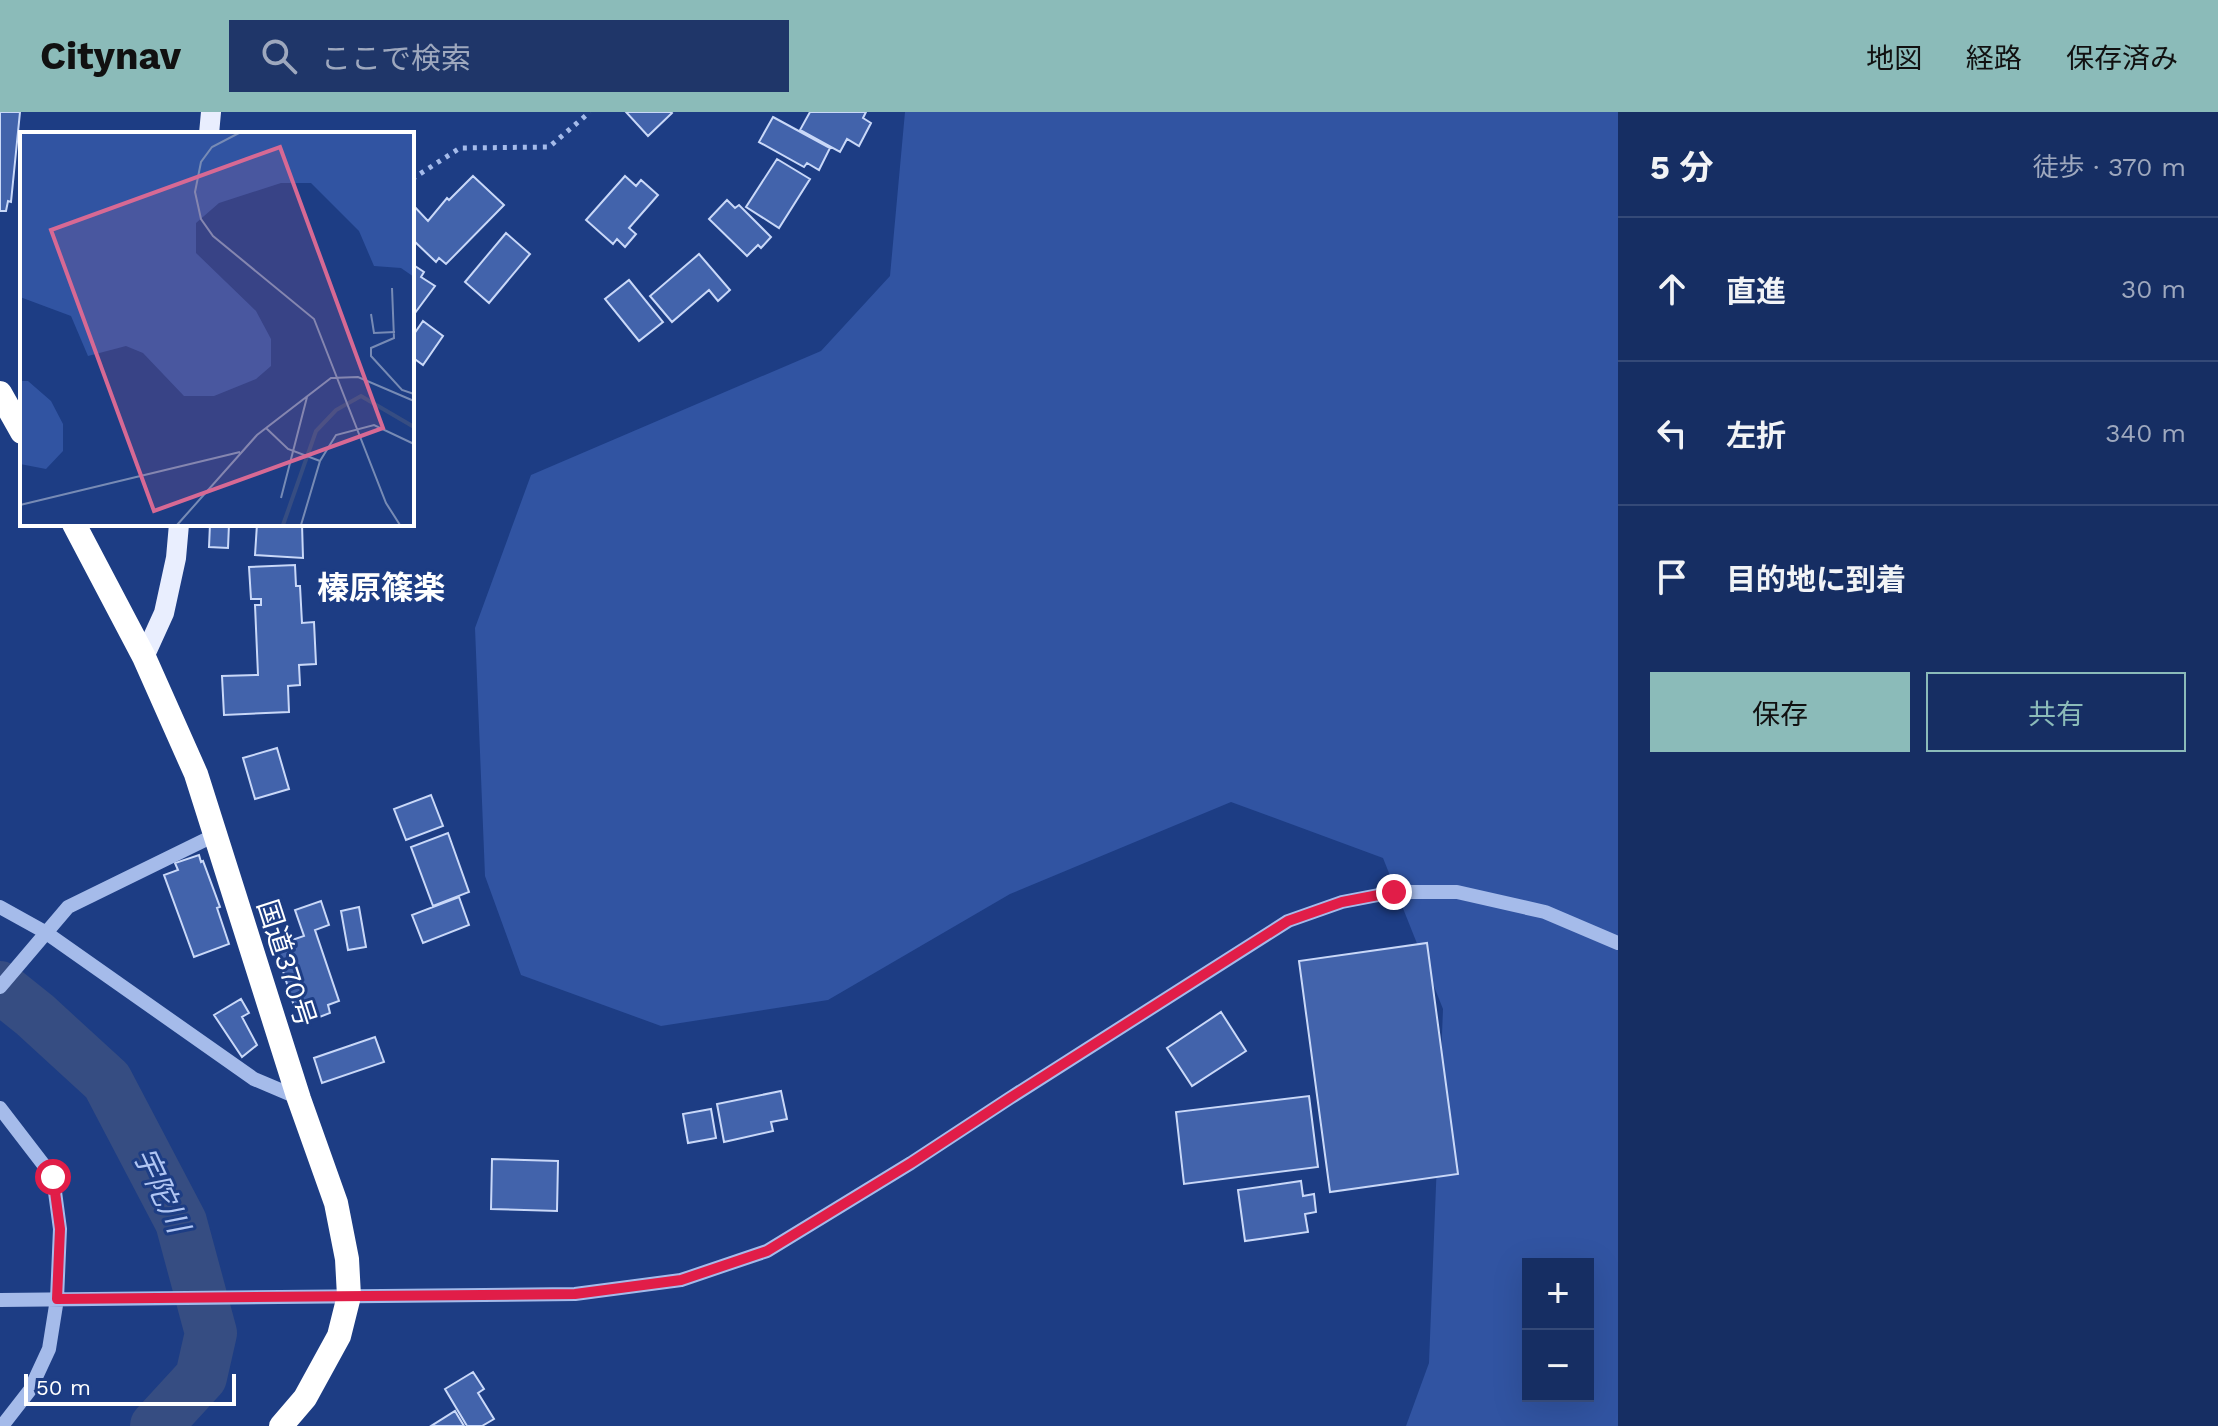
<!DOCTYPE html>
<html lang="ja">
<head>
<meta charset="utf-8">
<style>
	:root { --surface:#162e63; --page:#1f3669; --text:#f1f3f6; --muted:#9ea8be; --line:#354a78; --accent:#8bbbb9 }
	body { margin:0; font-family:"Work Sans","Noto Sans JP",sans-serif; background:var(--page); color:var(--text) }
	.controls { position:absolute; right:24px; bottom:24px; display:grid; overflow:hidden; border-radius:0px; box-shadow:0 8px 32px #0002 }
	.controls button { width:72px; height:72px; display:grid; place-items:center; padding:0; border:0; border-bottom:2px solid var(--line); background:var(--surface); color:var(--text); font:40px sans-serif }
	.scale { position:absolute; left:24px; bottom:20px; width:212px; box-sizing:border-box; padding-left:8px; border:4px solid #fff; border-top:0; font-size:22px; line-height:28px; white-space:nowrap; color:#fff; -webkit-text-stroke:6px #1d3d84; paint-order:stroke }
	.stop { position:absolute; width:24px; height:24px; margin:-18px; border:6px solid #e11d48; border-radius:50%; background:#fff }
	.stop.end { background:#e11d48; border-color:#fff; box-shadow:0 2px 8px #0008 }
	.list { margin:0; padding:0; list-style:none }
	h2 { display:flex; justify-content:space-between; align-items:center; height:104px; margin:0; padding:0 32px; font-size:34px }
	h2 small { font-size:26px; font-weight:400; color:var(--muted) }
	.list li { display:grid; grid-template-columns:52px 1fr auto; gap:24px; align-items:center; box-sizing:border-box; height:144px; padding:0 32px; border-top:2px solid var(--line) }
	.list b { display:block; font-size:30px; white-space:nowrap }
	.list em { font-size:26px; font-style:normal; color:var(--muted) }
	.actions { display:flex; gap:16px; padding:24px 32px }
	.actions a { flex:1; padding:18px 0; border:2px solid var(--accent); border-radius:0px; text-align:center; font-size:28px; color:var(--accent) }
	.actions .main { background:var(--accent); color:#111 }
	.icon { flex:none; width:44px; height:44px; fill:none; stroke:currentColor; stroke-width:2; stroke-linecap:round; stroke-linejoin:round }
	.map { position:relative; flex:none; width:1618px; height:1314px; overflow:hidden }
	header { display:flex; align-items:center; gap:48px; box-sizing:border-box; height:112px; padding:0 40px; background:var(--accent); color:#111 }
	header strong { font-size:38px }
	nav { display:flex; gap:44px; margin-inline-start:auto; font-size:28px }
	.search { width:560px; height:72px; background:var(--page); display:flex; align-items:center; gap:20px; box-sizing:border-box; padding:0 28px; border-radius:0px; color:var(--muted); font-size:30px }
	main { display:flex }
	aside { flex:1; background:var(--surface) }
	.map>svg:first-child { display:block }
</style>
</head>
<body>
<header>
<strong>Citynav</strong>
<div class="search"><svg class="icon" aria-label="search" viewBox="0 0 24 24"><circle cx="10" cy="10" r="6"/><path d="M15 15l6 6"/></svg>ここで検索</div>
<nav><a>地図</a><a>経路</a><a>保存済み</a></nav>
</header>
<main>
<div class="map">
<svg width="1618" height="1314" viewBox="0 0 1618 1314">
	<rect width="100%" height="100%" fill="#1d3d84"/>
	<!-- green -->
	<path fill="#3154a2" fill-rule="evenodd" d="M905,0H1618V1314H1406L1429,1251L1443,897L1383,746L1231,690L1010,782L828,888L661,914L521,863L485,764L475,516L531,363L821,239L890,164ZM1528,1152H1588V1284H1528Z"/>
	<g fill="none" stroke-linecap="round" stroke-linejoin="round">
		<!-- river -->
		<path stroke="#364d82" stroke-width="52" d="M0,875L35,903L107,969L181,1110L211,1221L201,1265L156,1314"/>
	</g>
	<!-- building -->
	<path fill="#4263ab" stroke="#c9d8f8" stroke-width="2" d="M0,0H20L11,90L8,89L6,99H0Z
		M626,0H671L672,1L648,24Z
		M810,0H866L863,6L871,11L859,34L847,27L840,40L800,18Z
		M773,5L830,36L819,58L807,51L804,55L759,30Z
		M777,47L810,67L779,116L746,95Z
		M473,64L504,93L446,152L439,146L436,150L412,127V92L428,109L447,86L449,88Z
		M625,64L636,74L641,68L658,83L629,116L636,122L625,135L617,127L613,132L586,108Z
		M727,88L735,96L739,93L771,125L761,136L758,133L747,144L709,107Z
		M506,121L530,142L489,191L465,170Z
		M699,142L730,178L718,189L709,178L672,210L650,184Z
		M412,152L424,160L421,165L435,174L412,205Z
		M629,168L663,210L639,229L605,187Z
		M423,209L443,224L423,253L412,245V225Z
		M210,412H229L228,436L209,435Z
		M257,412H302L303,446L255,443Z
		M295,453L296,474H300L302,511L314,510L316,552L299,553L300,573L288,574L289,600L224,603L222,564L258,563L255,493H261V487H251L249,455Z
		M277,636L289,677L255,687L243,646Z
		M431,683L443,714L406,728L394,697Z
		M448,721L469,780L433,794L411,735Z
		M199,743L201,750L203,749L220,795L217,796L229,832L194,845L164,763L178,758L175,751Z
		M459,785L469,813L423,831L412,803Z
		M321,789L329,813L315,818L339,889L328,893L330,901L317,906L311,888L294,894L275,834L304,824L295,798Z
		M359,795L366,835L348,838L341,799Z
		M1427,831L1458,1062L1330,1080L1299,849Z
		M241,887L249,901L242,905L257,933L242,945L214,903Z
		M1221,900L1246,939L1192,974L1167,936Z
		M375,925L384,950L322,971L314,946Z
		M781,979L787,1007L771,1010L773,1019L724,1030L717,992Z
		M1309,984L1318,1055L1184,1072L1176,1000Z
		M711,997L716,1026L688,1031L683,1002Z
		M492,1047L558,1049L557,1099L491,1097Z
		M1301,1069L1303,1084L1314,1082L1316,1100L1305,1102L1308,1120L1245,1129L1238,1078Z
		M473,1260L484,1277L478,1281L494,1307L482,1314H467L445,1277Z
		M455,1299L464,1314H431Z"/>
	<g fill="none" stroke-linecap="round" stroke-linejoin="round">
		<!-- path -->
		<path stroke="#a5bbea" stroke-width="5" stroke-dasharray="4 6" stroke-linecap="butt" d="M412,67L460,36L549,35L590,0"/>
		<!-- minor -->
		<path stroke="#a5bbea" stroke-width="14" d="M0,795L45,820L254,967L299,986
			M0,875L68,795L215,723
			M0,996L53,1065L60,1117L57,1187L49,1237L30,1278L2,1314
			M0,1188L575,1182L681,1168L767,1139L911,1051L1010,986L1288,809L1342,790L1394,780H1457L1545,800L1618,831"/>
		<!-- major -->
		<path stroke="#e9eefe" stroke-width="20" d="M209,22L211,0
			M144,545L164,501L176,446L179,412"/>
		<!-- highway -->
		<path stroke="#fff" stroke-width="24" d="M0,281L22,320
			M74,412L144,545L196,662L299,987L336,1091L347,1147L349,1184L339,1224L305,1286L281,1314"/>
	</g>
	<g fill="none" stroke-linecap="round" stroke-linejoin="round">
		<!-- route -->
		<path stroke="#e11d48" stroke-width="10" d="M53,1065L60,1117L57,1187L575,1182L681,1168L767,1139L911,1051L1010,986L1288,809L1342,790L1394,780"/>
	</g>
	<g text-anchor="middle" stroke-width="6" stroke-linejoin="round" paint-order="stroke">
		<!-- street labels -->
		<g font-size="28" fill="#fff" stroke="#1d3d84">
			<text transform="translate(287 851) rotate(72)" y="10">国道370号</text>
		</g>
		<!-- water labels -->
		<g font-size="30" font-style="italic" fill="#b0c5f2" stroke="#1d3d84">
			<text transform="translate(161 1078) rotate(65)" y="10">宇陀川</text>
		</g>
		<!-- quarter labels -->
		<g font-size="32" font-weight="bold" fill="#fff" stroke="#1d3d84">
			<text x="381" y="487">榛原篠楽</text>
		</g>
	</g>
	<!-- overview -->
	<g transform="translate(20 20)">
		<rect width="394" height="394" fill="#1d3d84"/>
		<path d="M0,1H394V145L381,136L354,134L339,99L291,51H261L199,71L176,91V121L236,179L251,207V234L236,247L194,264H164L123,221L106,214L68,224L51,184L0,165ZM0,249H8L31,269L43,292V319L26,337L0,332Z" fill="#3154a2"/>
		<path fill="none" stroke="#364d82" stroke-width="4" d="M263,393L296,299L316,278L341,264L394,295"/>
		<path fill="none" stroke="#778bb5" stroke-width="2" d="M219,1L192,15L181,30L175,60L181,87L193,104L294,187L366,371L380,393M372,156L374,206L351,216V224L382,258L394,262M351,182L354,201L375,200M246,296L268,317L300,329M261,366L287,265M0,373L220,320M157,393L237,303L311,246L338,245L394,269M281,393L300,329L316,303L354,293L394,312"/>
		<path fill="#d76994" fill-opacity="0.15" stroke="#d76994" stroke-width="4" d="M260,15L363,296L134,379L31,98Z"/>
		<rect width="394" height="394" fill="none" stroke="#fff" stroke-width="4"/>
	</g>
</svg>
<div class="controls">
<button>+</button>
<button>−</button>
</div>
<div class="scale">50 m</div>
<div class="stop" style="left:53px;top:1065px"></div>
<div class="stop end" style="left:1394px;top:780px"></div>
</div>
<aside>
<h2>5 分<small>徒歩 · 370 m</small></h2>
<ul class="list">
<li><svg class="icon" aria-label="ahead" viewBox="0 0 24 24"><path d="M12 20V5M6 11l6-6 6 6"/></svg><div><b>直進</b></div><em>30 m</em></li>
<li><svg class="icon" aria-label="left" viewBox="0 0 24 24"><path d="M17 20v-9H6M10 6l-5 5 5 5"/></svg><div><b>左折</b></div><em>340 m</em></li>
<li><svg class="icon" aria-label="arrive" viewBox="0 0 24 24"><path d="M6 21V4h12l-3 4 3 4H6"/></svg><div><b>目的地に到着</b></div></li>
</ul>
<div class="actions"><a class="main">保存</a><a>共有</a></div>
</aside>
</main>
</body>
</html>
